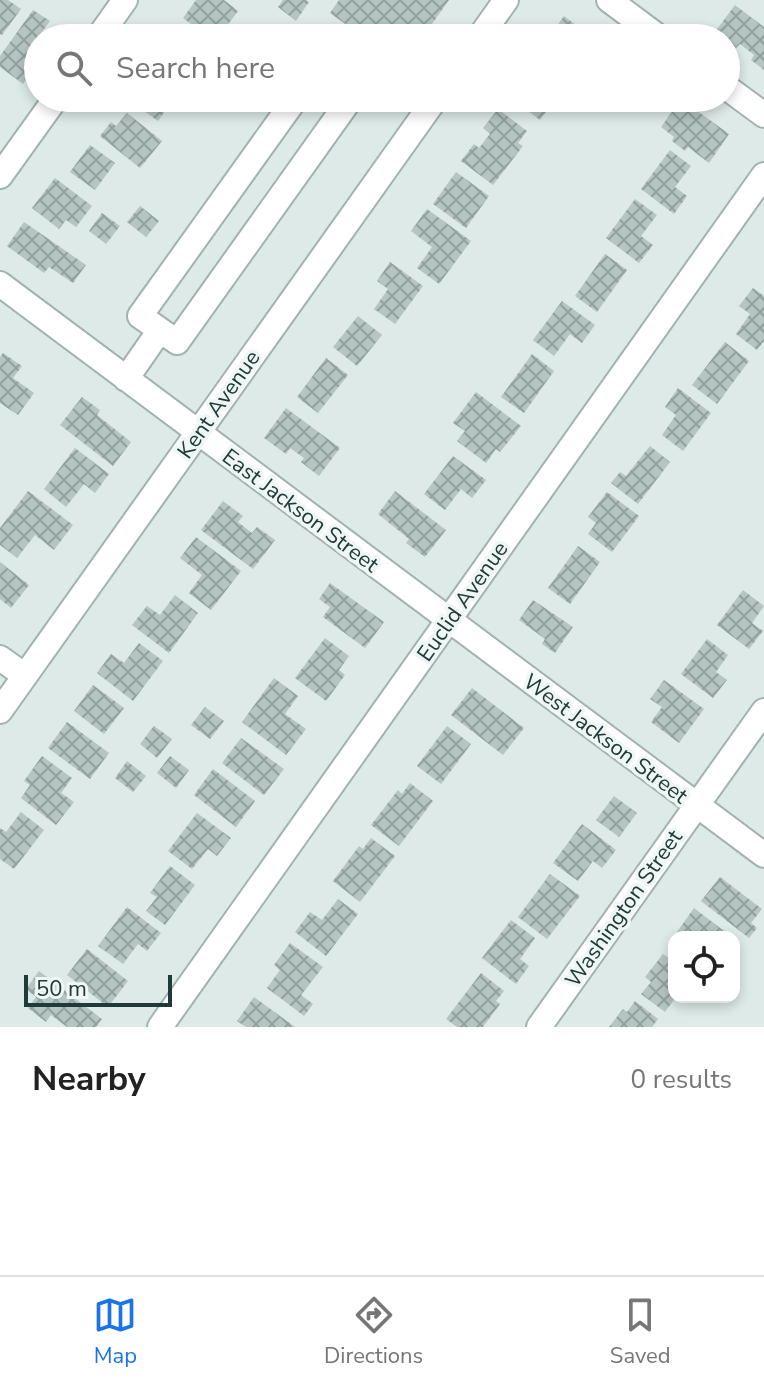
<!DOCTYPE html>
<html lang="en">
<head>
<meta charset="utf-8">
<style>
	:root { --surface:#fff; --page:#f2f2f2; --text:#222; --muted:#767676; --line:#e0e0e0; --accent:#1a73e8 }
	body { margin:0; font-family:"Nunito Sans",sans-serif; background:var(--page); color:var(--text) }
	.controls { position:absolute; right:24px; bottom:24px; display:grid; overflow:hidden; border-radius:16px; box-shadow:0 4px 12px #0003 }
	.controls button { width:72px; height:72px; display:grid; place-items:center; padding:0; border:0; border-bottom:2px solid var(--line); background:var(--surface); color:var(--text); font:40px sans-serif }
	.scale { position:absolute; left:24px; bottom:20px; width:148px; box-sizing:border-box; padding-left:8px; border:4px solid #203a39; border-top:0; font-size:22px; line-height:28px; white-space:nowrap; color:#203a39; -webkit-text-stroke:6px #eff7f5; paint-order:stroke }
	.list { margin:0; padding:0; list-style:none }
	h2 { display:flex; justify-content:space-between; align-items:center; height:104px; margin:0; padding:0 32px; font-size:34px }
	h2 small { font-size:26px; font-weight:400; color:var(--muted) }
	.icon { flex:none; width:44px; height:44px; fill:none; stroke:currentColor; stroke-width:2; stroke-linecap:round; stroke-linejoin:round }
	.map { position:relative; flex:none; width:764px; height:1027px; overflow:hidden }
	.search { position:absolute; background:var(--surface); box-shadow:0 4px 12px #0003; left:24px; right:24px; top:24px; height:88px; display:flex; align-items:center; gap:20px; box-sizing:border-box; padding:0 28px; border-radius:44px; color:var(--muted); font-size:30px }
	.sheet { height:248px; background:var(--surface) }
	nav { display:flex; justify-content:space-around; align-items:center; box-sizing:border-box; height:112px; border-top:2px solid var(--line); background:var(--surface); font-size:22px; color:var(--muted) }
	nav a { display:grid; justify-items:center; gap:4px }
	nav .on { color:var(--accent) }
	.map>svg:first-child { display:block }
</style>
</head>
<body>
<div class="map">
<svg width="764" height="1027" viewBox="0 0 764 1027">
	<defs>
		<pattern id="building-cross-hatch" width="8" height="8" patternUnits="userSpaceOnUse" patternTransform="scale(2)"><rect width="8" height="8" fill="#b4c5c2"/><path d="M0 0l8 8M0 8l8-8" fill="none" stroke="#92a19f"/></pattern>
	</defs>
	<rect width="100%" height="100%" fill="#deeae8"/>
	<!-- building -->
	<path fill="url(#building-cross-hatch)" d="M0,0H8L21,9L2,35L0,34Z
		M196,0H224L238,11L218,38H210L183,18Z
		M283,0H306L309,2L296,21L278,7Z
		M339,0H449L422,38H349L343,34L348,26L330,13Z
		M735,5L764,27V70L751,60L754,55L740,44L736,48L715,32Z
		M33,10L50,21L33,44L38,47V63L23,84L0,67V56Z
		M564,16L593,38H548Z
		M126,98H174L158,121Z
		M523,98H556L540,120L519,104Z
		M681,99L729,134L709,163L688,147L685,151L672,141L674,137L661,127Z
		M498,109L527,131L518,143L523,146L493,185L461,161L474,144L479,148L490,134L483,128Z
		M127,113L162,141L140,168L100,136L111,122L116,126Z
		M90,145L115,163L95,190L70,172Z
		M670,150L691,166L675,187L687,196L674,214L641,189Z
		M456,172L489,196L466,228L433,204Z
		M55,178L92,206L76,227L66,220L59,229L32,208Z
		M635,199L657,215L641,236L653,245L639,263L606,238Z
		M140,206L159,221L146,237L127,222Z
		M427,209L471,241L439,284L417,268L432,247L411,231Z
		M102,213L120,226L106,244L89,231Z
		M24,222L86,265L73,283L49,267L44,273L7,246Z
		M605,254L627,270L597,312L575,296Z
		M390,262L423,286L395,324L374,309L388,289L377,281Z
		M753,288L764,296V341L757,350L736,334L750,314L739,306Z
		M562,301L595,325L582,343L570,334L554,356L533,340Z
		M358,316L382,335L357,366L333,347Z
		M725,342L749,361L717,404L692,385Z
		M3,353L22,366L13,378L34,393L18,415L0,403V357Z
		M532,354L554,371L524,413L501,397Z
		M326,358L348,375L318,413L297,397Z
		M678,388L711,413L683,451L662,435L676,415L665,407Z
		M476,392L521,426L500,452L496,449L486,463L457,441L465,431L453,423Z
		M82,397L100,410L97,415L131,442L113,466L60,425Z
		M286,408L340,448L319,476L301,462L304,458L290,448L286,454L264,438Z
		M650,446L670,462L638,504L611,483L620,472L626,476Z
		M75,448L109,474L95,493L84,484L66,507L44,489Z
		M453,456L486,480L472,498L461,489L445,510L424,494Z
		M28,491L73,525L54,550L35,535L17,558L0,545V528Z
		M395,491L446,530L425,557L406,543L409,539L378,514Z
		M607,492L639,516L612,552L588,534L596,523L588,517Z
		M223,501L243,516L238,522L252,533L257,527L275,540L253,569L201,530Z
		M196,537L241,571L211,610L189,593L202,575L180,558Z
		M578,546L600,562L570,604L548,588Z
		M0,562L29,585L11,608L0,599Z
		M330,583L384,622L365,648L323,617L330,607L319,599Z
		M743,590L764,606L752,623L763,631L749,649L717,625Z
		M175,595L198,613L169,653L132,625L147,606L160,615Z
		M533,600L573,627L555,653L542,644L545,639L519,620Z
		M325,638L349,656L339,670L345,675L326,701L295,678Z
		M707,639L728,655L716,672L727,680L713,698L681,674Z
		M139,643L163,661L133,701L97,673L111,654L124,663Z
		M274,678L298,696L285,714L306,729L286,755L242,722Z
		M664,680L704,709L679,743L651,722L662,707L650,699Z
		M93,685L124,708L104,734L74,711Z
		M472,688L524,728L503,755L451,715Z
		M205,707L224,721L210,739L191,725Z
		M67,722L109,753L90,779L48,748Z
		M154,726L172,739L157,758L140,744Z
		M447,726L471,744L441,784L417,766Z
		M241,738L284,769L264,795L222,763Z
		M42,756L72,778L61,793L74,802L56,825L21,798L30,785L24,781Z
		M170,756L189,770L176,788L157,773Z
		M127,761L146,776L133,792L115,778Z
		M213,769L255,801L236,827L194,795Z
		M410,783L433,801L399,846L371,825L398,790L402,794Z
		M614,796L637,813L619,837L596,820Z
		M21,812L44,830L14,869L0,859V828L6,832Z
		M197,813L231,838L217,856L208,849L192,869L168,851Z
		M582,824L616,850L602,868L593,861L578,881L553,863Z
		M371,838L395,856L360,902L333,881L359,846L363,849Z
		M170,866L195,885L165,925L146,911L157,897L150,893Z
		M550,874L580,896L547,939L518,917Z
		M720,877L762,909L751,923L757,928L749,938L701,901Z
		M338,899L358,914L326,956L295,932L310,912L322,920Z
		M127,907L161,933L147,951L138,944L123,964L98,946Z
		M694,908L724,931L719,937H683L677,932Z
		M511,920L535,938L520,959L529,966L516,984L482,958Z
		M290,943L323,967L301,995L313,1004L304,1016L267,988L280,970L274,965Z
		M87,949L128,981L108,1007L67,975Z
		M663,954L674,962V997H676L665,1012L641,994L651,982L645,977Z
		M39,971L102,1019L96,1027H67L51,1015L46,1022L28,1008L36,997L26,989Z
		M481,973L504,991L496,1001L500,1004L483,1027H457L446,1019Z
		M254,997L295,1027H246L237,1021Z
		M635,1001L658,1019L652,1027H609L623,1009L627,1012Z"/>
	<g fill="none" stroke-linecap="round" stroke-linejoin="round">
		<!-- minor casing -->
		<g stroke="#a1b2b0" stroke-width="28">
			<path id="minor" d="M609,0L660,38
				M98,38L125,0
				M479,38L506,0
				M726,87L764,115
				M296,98L140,316L177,342L351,98
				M0,176L56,98
				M0,284L764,855
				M126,379L160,330
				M0,658L25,676
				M0,711L436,98
				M160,1027L764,175
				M539,1027L764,711"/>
		</g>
		<!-- minor -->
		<use href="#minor" stroke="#fff" stroke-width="24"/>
	</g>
	<g text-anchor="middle" stroke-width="7" stroke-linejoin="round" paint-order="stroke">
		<!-- street labels -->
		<g font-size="22" fill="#203a39" stroke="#eff7f5">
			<text transform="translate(218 404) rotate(-55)" y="8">Kent Avenue</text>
			<text transform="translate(301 510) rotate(37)" y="8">East Jackson Street</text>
			<text transform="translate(462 601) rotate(-55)" y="8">Euclid Avenue</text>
			<text transform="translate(606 738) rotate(37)" y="8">West Jackson Street</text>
			<text transform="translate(623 908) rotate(-55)" y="8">Washington Street</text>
		</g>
	</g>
</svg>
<div class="controls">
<button><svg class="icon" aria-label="locate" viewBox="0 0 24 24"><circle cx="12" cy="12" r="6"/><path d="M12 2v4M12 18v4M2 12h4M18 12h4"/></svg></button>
</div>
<div class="scale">50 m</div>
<div class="search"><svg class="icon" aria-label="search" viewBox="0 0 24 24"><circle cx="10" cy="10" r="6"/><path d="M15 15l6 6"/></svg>Search here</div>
</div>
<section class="sheet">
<h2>Nearby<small>0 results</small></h2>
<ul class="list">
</ul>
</section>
<nav>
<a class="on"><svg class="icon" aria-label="map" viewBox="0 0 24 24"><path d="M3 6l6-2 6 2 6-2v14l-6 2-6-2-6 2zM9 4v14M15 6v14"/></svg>Map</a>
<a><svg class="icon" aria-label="directions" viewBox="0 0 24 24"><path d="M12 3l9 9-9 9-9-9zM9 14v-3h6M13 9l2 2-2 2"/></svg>Directions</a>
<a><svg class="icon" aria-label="saved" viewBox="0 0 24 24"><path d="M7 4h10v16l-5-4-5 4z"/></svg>Saved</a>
</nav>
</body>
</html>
